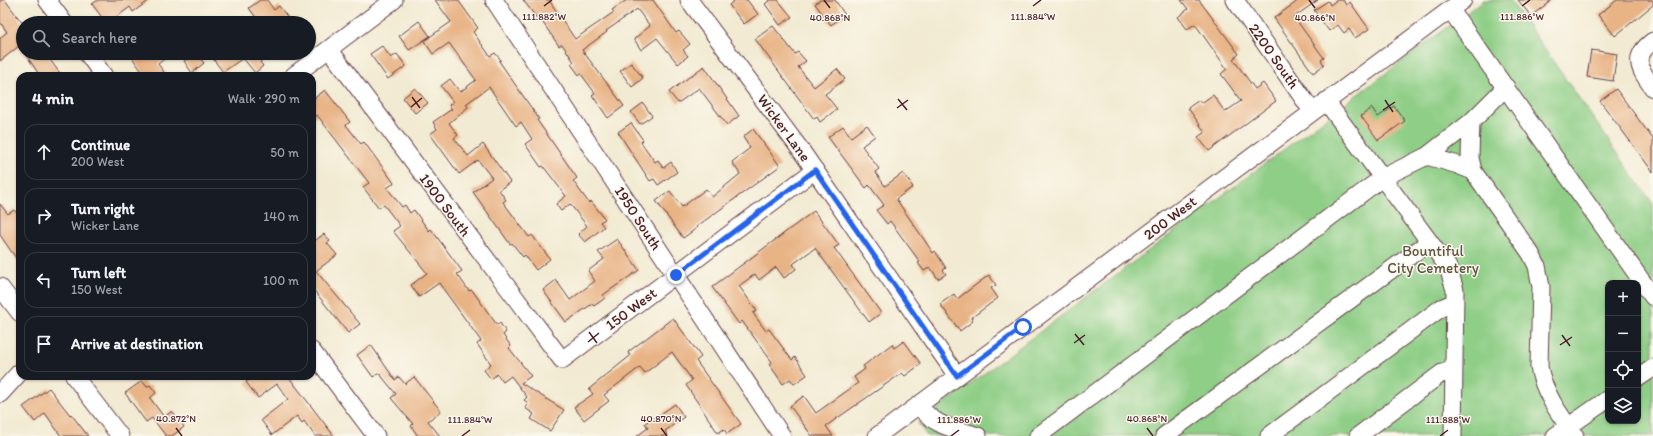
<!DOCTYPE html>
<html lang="en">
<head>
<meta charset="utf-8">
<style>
	:root { --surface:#171b24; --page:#242831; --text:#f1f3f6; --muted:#9ea1a6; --line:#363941 }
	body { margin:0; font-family:Itim,sans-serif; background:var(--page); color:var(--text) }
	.controls { position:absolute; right:12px; bottom:12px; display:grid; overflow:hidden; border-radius:8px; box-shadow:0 1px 3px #0004 }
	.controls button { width:36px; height:36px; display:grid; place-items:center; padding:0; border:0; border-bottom:1px solid var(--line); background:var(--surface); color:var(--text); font:20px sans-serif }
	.stop { position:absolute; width:12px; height:12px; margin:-9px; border:3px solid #2563eb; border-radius:50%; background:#fff }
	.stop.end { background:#2563eb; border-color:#fff; box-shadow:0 1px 4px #0008 }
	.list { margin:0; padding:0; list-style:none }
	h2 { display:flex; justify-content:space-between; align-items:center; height:52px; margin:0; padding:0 16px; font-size:17px }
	h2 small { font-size:13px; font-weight:400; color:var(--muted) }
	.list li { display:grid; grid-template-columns:26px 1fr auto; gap:12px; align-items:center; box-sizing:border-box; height:56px; margin:0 8px 8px; padding:0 8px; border:1px solid var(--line); border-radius:12px }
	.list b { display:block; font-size:15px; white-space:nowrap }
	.list p { margin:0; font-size:13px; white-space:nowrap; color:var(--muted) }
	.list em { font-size:13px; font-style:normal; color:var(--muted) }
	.icon { flex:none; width:22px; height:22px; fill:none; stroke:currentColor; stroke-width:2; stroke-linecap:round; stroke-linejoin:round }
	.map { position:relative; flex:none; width:1653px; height:436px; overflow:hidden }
	.search { position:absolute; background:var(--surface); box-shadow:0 1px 3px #0004; left:16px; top:16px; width:300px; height:44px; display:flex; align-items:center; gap:10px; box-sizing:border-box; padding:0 14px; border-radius:22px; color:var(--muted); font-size:15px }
	.panel { position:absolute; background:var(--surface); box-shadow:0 1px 3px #0004; left:16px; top:72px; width:300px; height:308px; border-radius:12px }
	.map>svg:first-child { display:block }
</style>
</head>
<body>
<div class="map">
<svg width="1653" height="436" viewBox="0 0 1653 436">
	<rect width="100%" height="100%" fill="#fbf7ec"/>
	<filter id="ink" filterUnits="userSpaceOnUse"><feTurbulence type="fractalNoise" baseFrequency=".025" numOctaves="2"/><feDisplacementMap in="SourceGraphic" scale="8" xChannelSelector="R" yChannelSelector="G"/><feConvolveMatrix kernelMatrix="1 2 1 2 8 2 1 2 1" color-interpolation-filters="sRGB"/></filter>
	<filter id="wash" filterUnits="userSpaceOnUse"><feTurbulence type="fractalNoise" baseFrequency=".012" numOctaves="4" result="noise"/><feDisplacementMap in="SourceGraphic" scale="16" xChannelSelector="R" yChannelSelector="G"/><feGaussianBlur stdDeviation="0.9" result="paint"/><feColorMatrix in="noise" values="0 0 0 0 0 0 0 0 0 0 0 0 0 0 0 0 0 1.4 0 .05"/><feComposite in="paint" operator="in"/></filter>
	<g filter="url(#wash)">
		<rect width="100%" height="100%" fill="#f2ead2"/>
		<!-- green -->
		<path fill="#8ece86" stroke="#6c7658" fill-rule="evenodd" d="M1484,0H1510L1653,204V436H927L918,423ZM1608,283H1638V421H1608Z"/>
		<g id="blocks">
			<!-- building -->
			<path fill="#e8b385" d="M0,0H5L23,24V43L0,61V38L7,32L0,22Z
				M98,0H150L133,12L130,7L108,23H106L92,4Z
				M260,0H267L274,10L279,6L292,23H260L249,8Z
				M435,0H458L478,28L473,32L490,56L495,53L501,60L499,61L539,119L537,120L577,178L573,181L589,203L591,201L605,219L600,222L604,227L585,242L578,234L587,226L570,204L561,211L556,204L566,196L543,166L541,167L525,144L532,139L521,122L516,126L489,87L466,104L468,107L449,123L458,135L454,138L468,156L483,144L510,182L499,190L506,200L503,202L529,237L532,235L550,259L536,270L525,255L523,257L512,243L510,244L473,192L492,178L478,160L459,174L430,134L437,129L433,122L452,109L449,105L453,102L441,86L450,79L460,92L476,80L449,43L433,54L424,41L451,22Z
				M523,0H549L575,39L614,12L612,10L627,0H653L676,33L679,31L690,44L683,50L688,56L678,64L657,38L641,50L634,39L650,26L637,9L606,31L607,32L582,50L624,106L608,118L592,95L595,93L581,74L579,75L571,64L574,62L562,44L559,46L541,20L539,21Z
				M735,0H747L758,14L744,24L729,5Z
				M770,0H778L792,17L780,25L765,4Z
				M820,0H835L845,15L831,25L815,4Z
				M1181,0H1199L1239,54L1233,59L1255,89L1263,83L1276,101L1209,151L1198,137L1205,132L1188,108L1199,100L1201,103L1213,95L1225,112L1241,101L1221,74L1227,69L1195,24L1187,29L1178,17L1188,9Z
				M1299,0H1318L1294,17L1324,58L1321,60L1324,65L1313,73L1274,18Z
				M1337,0H1343L1346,5L1350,2L1369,29L1355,38L1349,29L1344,33L1338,25L1329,31L1314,10L1328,1L1330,5Z
				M1518,0H1552L1531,16Z
				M1617,0H1653V5L1615,36L1598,15Z
				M419,21L430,36L409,50L399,36Z
				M773,26L795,54L798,52L806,61L798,67L814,87L837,69L845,79L825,94L837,109L820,122L817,117L814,119L755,39Z
				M382,46L391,58L397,54L406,66L388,79L370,54Z
				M1591,50L1617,54L1613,81L1587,77Z
				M25,53H45L62,76H40Z
				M129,53H172L158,64L167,76H145Z
				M194,53H196L204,63L192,73L184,61Z
				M224,53H271L260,62L263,66L255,73L243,58L223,72L214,60Z
				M631,63L643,78L632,87L620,71Z
				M704,66L739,116L727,125L699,88L678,103L669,92Z
				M415,88L428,103L415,113L403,98Z
				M1616,89L1653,139V172L1600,101Z
				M325,90L350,122L346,125L361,144L364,142L394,183L387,188L402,207L405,205L410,213L414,210L429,231L431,229L462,271L457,274L469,291L472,290L497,325L500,323L506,332L503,335L511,346L509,348L531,376L521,383L564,410L550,431L531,419L534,414L525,408L528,403L524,400L527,397L511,376L503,382L497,374L491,379L484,370L491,364L477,344L481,341L439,283L419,297L411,285L427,273L393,231L400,226L384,205L379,208L363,187L369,183L317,115L312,119V100Z
				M643,103L652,116L640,124L631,112Z
				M1394,106L1405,121L1378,140L1361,116L1372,108L1378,117Z
				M631,123L643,140L641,142L655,162L658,160L663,168L671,162L677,172L658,185L654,179L650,181L618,132Z
				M867,125L875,136L862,146L879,169L875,172L885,186L903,173L913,187L896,199L923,238L933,253L935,251L946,268L943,270L946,274L938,279L930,267L924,271L918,263L920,262L890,221L887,224L876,210L884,205L869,185L866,188L828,137L843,126L851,137Z
				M753,129L780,166L696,227L697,228L683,238L656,201L670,191L682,207L706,189L712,197L740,174L732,162L750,148L743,137Z
				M0,204L8,214L14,210L20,217V264L0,235Z
				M814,211L839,245L834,248L881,313L869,322L815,248L793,264L796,269L784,278L776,267L759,280L755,274L739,286L757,311L753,313L766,331L769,329L792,360L795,357L807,375L794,384L790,379L783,384L769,364L772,362L742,321L739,324L712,287Z
				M324,234L330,241L327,243L337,255L316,271L360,324L348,333L312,288V243Z
				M617,239L639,270L603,295L605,298L594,306L592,304L566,322L543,290L556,280L570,300L595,281L588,271L604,259L598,252Z
				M989,275L996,285L991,288L998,298L971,318L973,321L960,331L940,304L954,294L957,299Z
				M673,318L701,357L696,361L741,424L727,434L724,429L718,433L686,385L692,380L672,352L645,373L640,367L604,395L609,401L584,420L574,407L593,394L589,389L630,356L628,352Z
				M904,341L921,364L905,376L902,373L826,426L833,436H812L790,406L804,396L816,413L858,383L854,377L865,369L863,366L892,344L894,348Z
				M371,345L395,380L399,377L405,384L414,377L441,411L428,421L440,436H418L411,426L413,424L391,398L396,394L379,373L373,377L357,355Z
				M255,376H288L334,436H315L304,421L302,423L297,416L272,435L261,420L288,399L277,384L258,398L246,382Z
				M142,381L147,387L150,385L156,393L150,398L164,417L172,411L184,427L172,436H166L152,418L146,422L125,393Z
				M49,388L70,415L71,414L88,436H61L45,413L35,422L23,407Z
				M675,404L684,417L665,431L668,436H637L648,428L645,423L654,417L655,418Z"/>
		</g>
	</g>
	<g filter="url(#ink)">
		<use href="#blocks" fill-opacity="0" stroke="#633d44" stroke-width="1"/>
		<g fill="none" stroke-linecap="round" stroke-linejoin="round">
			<!-- minor casing -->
			<g stroke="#633d44" stroke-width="19">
				<path id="minor" d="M47,0L64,23
					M494,0L782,436
					M689,0L800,149L957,376
					M1235,0L1312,111
					M1450,9L1653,297
					M1653,41C1631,57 1640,70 1653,88
					M329,49L562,360L815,170
					M87,53L104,76
					M293,76L394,0
					M1506,87L1471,122L1470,158L1473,171L1531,254L1537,266L1541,287L1539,367C1544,394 1560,415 1575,436
					M1326,101L1448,267L1455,290L1453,436
					M1427,156L1471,122
					M0,287L20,313
					M312,351L376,436
					M74,376L120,436
					M1638,378L1653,368
					M0,394L20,372
					M918,405C937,428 951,427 978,436
					M877,436L1463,0
					M1038,436L1382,178L1427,156L1458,165L1473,171
					M1164,436L1429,242
					M1269,436L1441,308L1455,302
					M1358,436L1442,373L1454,369
					M1555,436L1608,399"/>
			</g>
			<!-- minor -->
			<use href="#minor" stroke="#fff" stroke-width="17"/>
		</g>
	</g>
	<g fill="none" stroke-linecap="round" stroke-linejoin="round" filter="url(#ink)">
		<!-- route -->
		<path stroke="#2563eb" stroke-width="5" d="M676,275L815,170L957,376L1023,327"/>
	</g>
	<!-- ticks -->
	<path fill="none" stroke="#4a1f2b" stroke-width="1.5" d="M824,0L830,8M1309,0L1315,8M544,6L552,0M1033,6L1041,0M1522,6L1530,0M412,97L420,108M898,99L907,110M1385,100L1393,112M411,107L422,98M897,108L908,100M1383,110L1395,102M589,332L597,343M1075,334L1084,345M1562,335L1570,346M588,342L599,333M1074,343L1085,335M1560,345L1572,337M176,428L182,436M661,428L667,436M1147,428L1153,436M462,436L470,430M951,436L959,430M1440,436L1448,430"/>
	<g text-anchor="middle" stroke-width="3" stroke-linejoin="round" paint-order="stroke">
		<!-- street labels -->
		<g font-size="15" fill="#4a1f2b" stroke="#fbf7ec">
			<text transform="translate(1274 56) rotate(55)" y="5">2200 South</text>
			<text transform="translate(784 128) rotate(54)" y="5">Wicker Lane</text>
			<text transform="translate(445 205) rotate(53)" y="5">1900 South</text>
			<text transform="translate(638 218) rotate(57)" y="5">1950 South</text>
			<text transform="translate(1170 218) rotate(-37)" y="5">200 West</text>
			<text transform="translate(631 309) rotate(-37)" y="5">150 West</text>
		</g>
		<!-- park labels -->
		<g font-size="15" fill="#5e5446" stroke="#fbf7ec">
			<text x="1433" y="256">Bountiful<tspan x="1433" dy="17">City Cemetery</tspan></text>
		</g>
	</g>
	<g font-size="10" text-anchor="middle" fill="#4a1f2b" stroke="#fbf7ec" stroke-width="3" stroke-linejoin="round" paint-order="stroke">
		<text x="1033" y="20">111.884°W</text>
		<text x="544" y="20">111.882°W</text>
		<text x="1522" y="20">111.886°W</text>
		<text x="830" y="21">40.868°N</text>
		<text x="1315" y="21">40.866°N</text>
		<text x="176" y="422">40.872°N</text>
		<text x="661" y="422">40.870°N</text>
		<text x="1147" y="422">40.868°N</text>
		<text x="470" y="423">111.884°W</text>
		<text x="959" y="423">111.886°W</text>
		<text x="1448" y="423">111.888°W</text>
	</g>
</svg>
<div class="controls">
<button>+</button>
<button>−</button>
<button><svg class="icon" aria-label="locate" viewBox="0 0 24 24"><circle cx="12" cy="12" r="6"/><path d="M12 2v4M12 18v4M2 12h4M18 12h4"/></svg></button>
<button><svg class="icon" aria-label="layers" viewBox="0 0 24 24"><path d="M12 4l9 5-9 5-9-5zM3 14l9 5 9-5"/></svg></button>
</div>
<div class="stop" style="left:1023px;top:327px"></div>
<div class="stop end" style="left:676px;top:275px"></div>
<div class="search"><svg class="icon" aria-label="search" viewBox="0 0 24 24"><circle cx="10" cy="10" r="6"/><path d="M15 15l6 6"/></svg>Search here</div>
<section class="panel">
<h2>4 min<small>Walk · 290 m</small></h2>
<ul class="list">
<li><svg class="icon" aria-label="ahead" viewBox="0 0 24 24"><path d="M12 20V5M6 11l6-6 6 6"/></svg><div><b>Continue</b><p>200 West</p></div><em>50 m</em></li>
<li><svg class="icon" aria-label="right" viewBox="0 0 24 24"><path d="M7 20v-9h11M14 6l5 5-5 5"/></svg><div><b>Turn right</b><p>Wicker Lane</p></div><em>140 m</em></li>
<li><svg class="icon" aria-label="left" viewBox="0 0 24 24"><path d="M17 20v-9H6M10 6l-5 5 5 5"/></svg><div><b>Turn left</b><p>150 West</p></div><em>100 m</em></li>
<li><svg class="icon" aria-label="arrive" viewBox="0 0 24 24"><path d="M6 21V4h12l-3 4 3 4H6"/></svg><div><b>Arrive at destination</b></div></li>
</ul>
</section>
</div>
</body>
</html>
